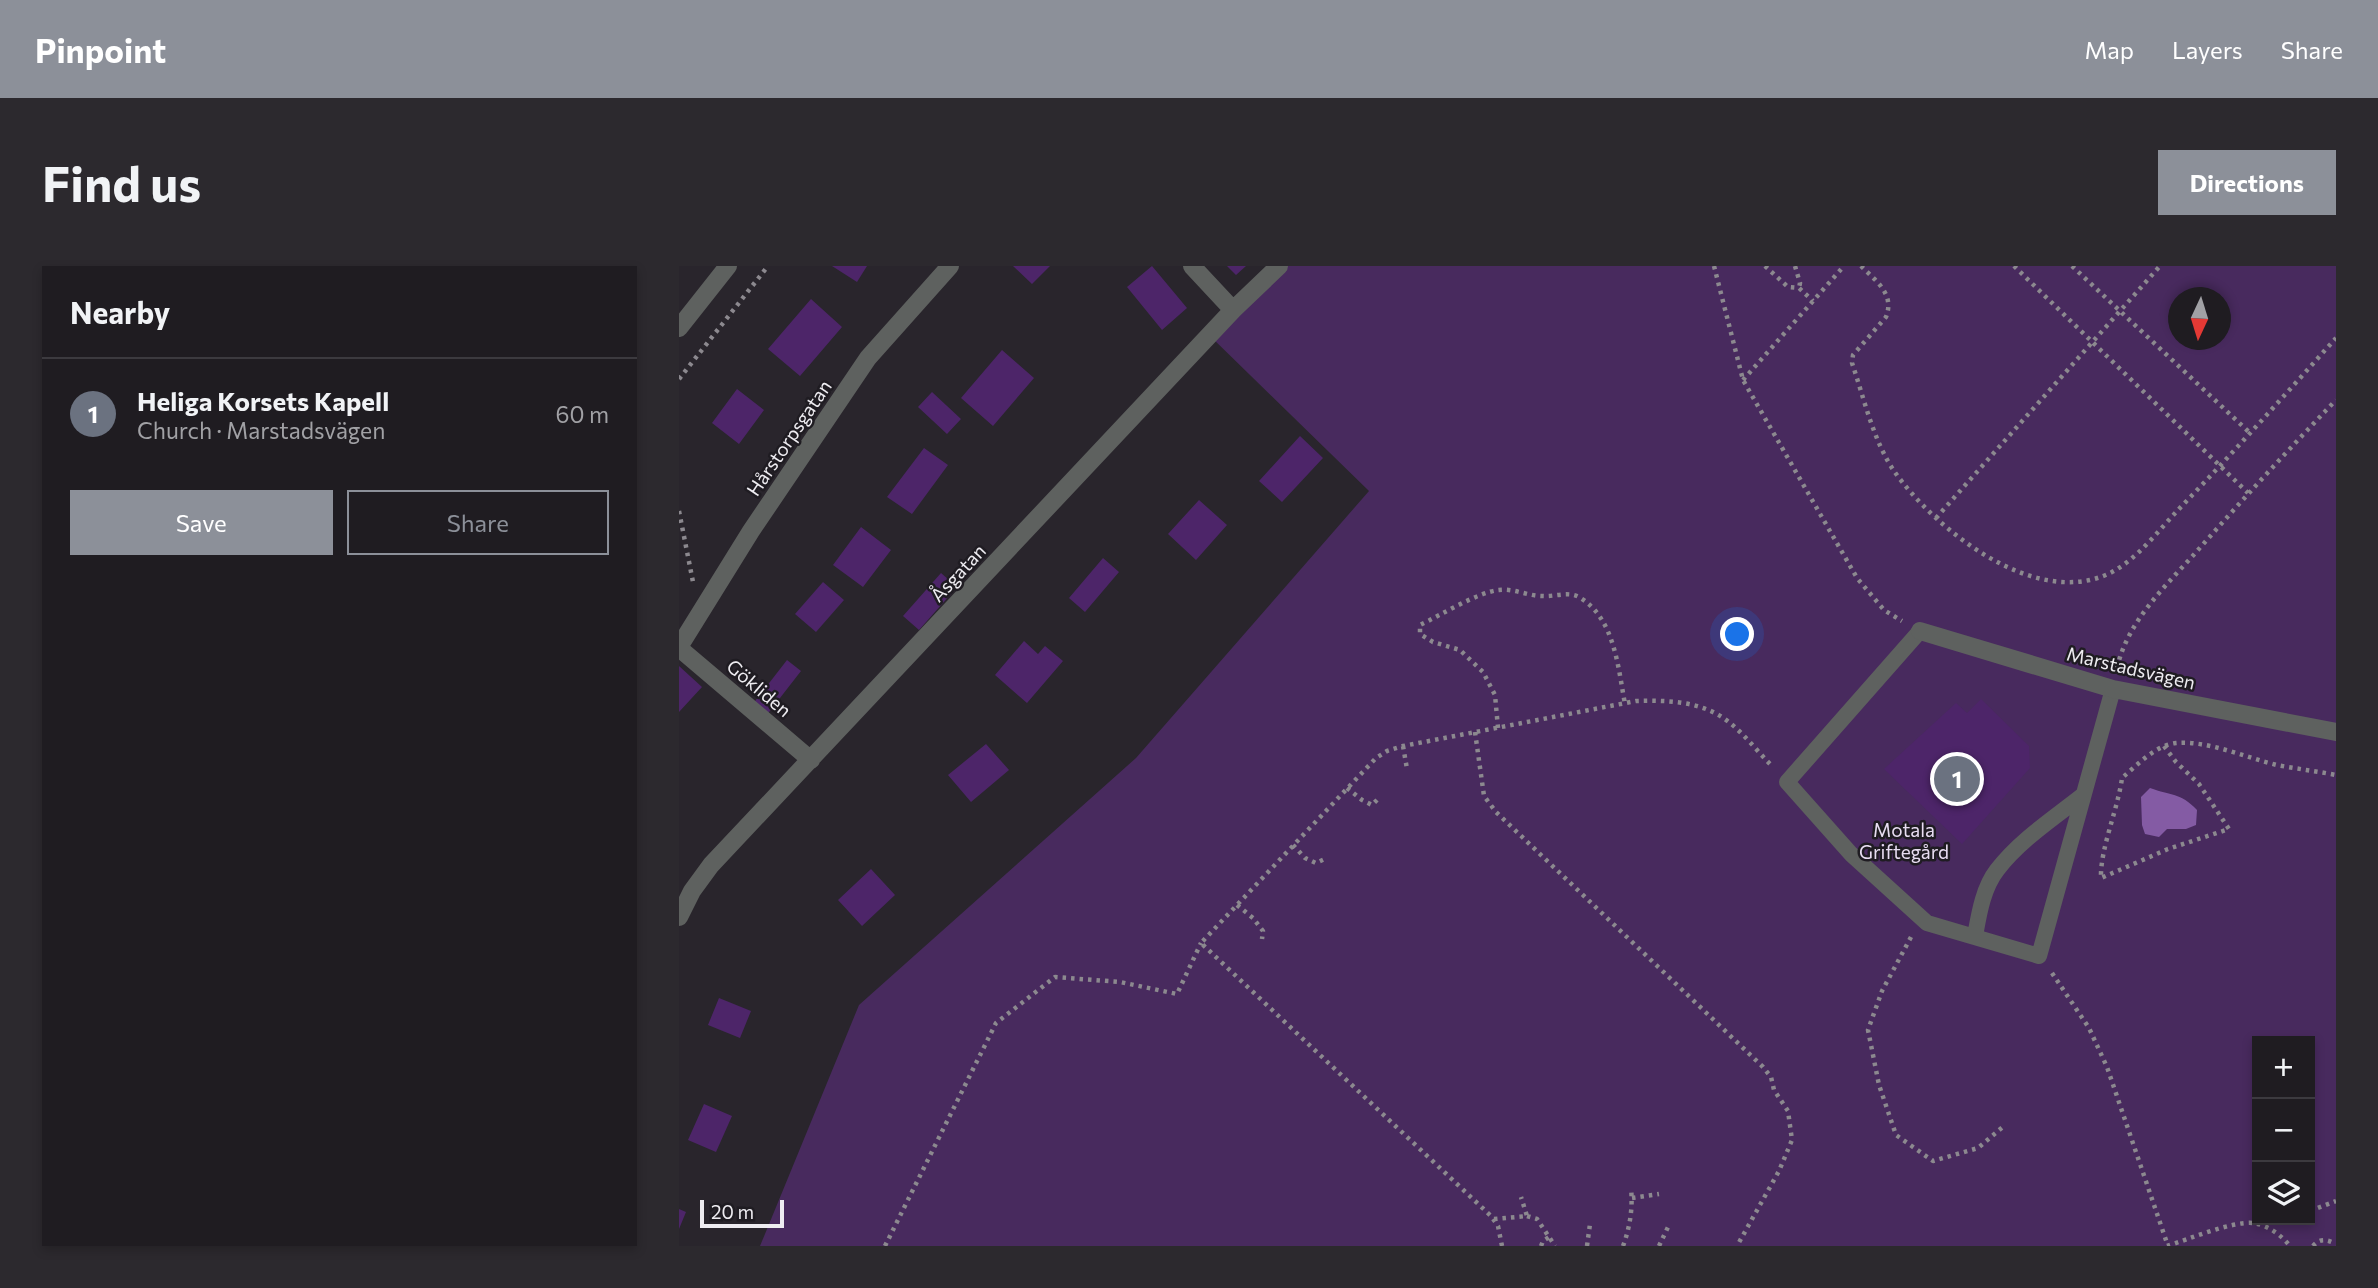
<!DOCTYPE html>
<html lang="en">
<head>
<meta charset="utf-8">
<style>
	:root { --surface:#1f1c21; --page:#2c292e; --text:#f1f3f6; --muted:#a1a1a5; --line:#3c3a3f; --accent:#8c9099 }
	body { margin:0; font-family:Commissioner,sans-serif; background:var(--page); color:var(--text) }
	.controls { position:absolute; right:21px; bottom:21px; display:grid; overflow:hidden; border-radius:0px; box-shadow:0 4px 10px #0003 }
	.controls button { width:63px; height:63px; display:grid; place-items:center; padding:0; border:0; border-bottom:2px solid var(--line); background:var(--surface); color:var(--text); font:35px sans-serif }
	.compass { position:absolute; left:1489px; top:21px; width:63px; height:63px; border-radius:50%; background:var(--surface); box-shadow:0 4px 10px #0003; rotate:184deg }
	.scale { position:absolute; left:21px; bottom:18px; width:84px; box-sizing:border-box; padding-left:7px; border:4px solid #eeecf1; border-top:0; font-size:19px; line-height:24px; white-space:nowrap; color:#eeecf1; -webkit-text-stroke:5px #1f1c22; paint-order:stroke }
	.you { position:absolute; left:1059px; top:369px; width:24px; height:24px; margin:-18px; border:5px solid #fff; border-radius:50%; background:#1a73e8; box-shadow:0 0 0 10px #1a73e833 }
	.badge { display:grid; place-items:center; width:46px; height:46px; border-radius:50%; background:var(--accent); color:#fff; font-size:23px; font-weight:700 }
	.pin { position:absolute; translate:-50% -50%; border:4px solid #fff; box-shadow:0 2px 7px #0006 }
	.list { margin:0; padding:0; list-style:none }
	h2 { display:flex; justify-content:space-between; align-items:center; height:91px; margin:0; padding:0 28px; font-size:30px }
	h2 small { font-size:23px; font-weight:400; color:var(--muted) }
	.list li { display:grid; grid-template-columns:46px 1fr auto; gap:21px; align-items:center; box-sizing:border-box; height:112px; padding:0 28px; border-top:2px solid var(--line) }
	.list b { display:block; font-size:26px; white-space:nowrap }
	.list p { margin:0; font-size:23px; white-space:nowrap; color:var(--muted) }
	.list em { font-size:23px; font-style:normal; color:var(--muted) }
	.actions { display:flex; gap:14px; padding:21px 28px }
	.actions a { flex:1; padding:16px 0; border:2px solid var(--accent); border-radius:0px; text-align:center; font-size:24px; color:var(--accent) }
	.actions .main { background:var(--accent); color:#fff }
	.icon { flex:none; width:38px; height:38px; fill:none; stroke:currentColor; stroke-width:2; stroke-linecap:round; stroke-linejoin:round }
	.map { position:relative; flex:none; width:1657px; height:980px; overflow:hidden; border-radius:0px }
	header { display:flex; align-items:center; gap:42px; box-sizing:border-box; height:98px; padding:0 35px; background:var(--accent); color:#fff }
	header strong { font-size:33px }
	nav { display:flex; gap:38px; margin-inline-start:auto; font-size:24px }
	.intro { display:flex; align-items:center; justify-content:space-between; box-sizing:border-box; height:168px; padding:0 42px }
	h1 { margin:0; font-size:49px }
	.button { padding:18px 32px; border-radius:0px; background:var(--accent); color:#fff; font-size:24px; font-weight:700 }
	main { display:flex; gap:42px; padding:0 42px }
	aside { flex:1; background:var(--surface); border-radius:0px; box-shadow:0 4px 10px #0003 }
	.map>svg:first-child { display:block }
</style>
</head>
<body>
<header>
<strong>Pinpoint</strong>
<nav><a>Map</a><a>Layers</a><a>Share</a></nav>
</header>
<div class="intro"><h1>Find us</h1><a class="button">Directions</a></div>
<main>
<aside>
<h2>Nearby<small></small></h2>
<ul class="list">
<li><span class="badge" style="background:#6b7280">1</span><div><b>Heliga Korsets Kapell</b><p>Church · Marstadsvägen</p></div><em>60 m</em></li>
</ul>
<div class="actions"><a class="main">Save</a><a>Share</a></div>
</aside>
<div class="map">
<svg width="1657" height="980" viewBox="0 0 1657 980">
	<rect width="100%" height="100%" fill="#29252c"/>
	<!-- green -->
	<path fill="#482a5e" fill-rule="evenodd" d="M600,0H1657V980H81L180,739L457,492L690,225L529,68ZM1500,32H1542V74H1500ZM1578,775H1631V954H1578Z"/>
	<!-- water -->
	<path fill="#845ba4" d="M1471,522C1492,530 1501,526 1518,544L1517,559L1507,563H1488L1480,571L1466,568L1463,559L1462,531Z"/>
	<!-- building -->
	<path fill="#4d2569" d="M153,0H188L178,16Z
		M334,0H371L353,18Z
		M473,0L508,42L483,64L448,21Z
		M548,0H567L557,9Z
		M132,33L163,61L121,110L89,83Z
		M323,84L355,112L314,160L282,132Z
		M58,123L85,144L60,178L33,157Z
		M253,126L282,153L268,168L239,141Z
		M621,170L644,192L603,236L580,215Z
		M245,182L269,199L233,248L208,231Z
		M520,234L548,259L517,294L489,268Z
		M182,261L212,284L184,321L154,299Z
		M424,292L440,306L406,346L390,332Z
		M262,307L278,321L240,364L224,350Z
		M144,316L165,334L137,366L116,348Z
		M345,375L359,388L366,380L384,395L348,437L316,409Z
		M108,394L122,405L87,450L73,439Z
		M0,400L23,421L0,446Z
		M1302,433L1350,480L1351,502L1283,578L1205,503L1277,437L1288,447Z
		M307,478L330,504L292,536L269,509Z
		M192,603L216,629L183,660L159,634Z
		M40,732L72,745L61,772L29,759Z
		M25,838L53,850L37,886L9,874Z
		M0,943L7,946L0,963Z"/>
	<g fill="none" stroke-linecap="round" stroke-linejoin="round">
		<!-- path -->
		<path stroke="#8c898f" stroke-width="4.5" stroke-dasharray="3.5 5" stroke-linecap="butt" d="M1035,0L1064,114L1178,312L1205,344L1223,355
			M1086,0L1109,21L1120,22L1134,35
			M1116,0L1121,17L1120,22
			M1182,0C1197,15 1216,28 1207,51L1174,89L1173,97C1185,132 1194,174 1215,205C1256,263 1354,342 1429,308C1457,295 1479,265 1499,244C1553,188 1605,130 1657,72
			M1335,0L1569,227
			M1393,0L1571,167
			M0,113L89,0
			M1064,114L1165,0
			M0,245L14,316
			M1257,252L1481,0
			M1438,402C1449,354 1487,320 1519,284C1564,233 1610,183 1657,134
			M819,462L816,429L804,406L781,384L754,376L741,368V359C762,349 799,326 820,324C834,322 849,330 863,330C875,331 889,325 900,331C936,352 939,402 946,438
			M796,466L805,530L817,546L1084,801L1092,811L1095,824L1109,845L1113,874L1100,905L1058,980
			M724,480L728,503
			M1485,480L1497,496L1520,518L1550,563L1489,583L1422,612C1421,583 1439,543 1443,512C1458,499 1477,479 1497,477C1528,474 1568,492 1598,499C1618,503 1637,505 1657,509
			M668,522L683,534L693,539L699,533
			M614,579L626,592L637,597L648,592
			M558,639L574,652L584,665L583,673
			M1232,671L1203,725L1189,764L1200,819L1217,869L1254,895L1299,882L1326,859
			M1373,707L1410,762L1428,801L1489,980
			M953,932L980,928
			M1631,945L1657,935
			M848,950L858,953L876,980
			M815,953L848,950L842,931
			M206,980L317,757L376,711L441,716L498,728L522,677
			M823,980L819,960L812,950L522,677L697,492L708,485L724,480L957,435C989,434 1025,435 1051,457C1066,469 1079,486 1093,500
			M862,980L864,975L870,971
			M908,980L911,958
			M944,980C951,961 954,942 952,922
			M980,980L990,959
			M1488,980C1510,973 1553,955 1574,957C1589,959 1602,969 1611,980
			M1634,980C1641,972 1647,973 1657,978"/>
		<!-- service -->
		<path stroke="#5e615f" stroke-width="16" d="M1241,365L1108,516L1172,588L1248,657L1360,690L1434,423
			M1296,670C1300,648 1304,622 1318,604C1341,574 1375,552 1404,529"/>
		<!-- minor -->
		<path stroke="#5e615f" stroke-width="18" d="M513,0L554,44
			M1241,365L1434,423L1657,466
			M0,381L72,265L189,92L271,0
			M0,382L132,494
			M0,651L13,625L32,599L554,44L600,0"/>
		<!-- tertiary -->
		<path stroke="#5e615f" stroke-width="18" d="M0,62L49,0"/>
	</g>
	<g text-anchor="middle" stroke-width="5" stroke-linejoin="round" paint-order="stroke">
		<!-- street labels -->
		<g font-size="19" fill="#eeecf1" stroke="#1f1c22">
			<text transform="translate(110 172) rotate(-56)" y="7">Hårstorpsgatan</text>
			<text transform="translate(279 307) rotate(-47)" y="7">Åsgatan</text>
			<text transform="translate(1452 402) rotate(13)" y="7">Marstadsvägen</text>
			<text transform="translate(80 422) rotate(40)" y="7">Gökliden</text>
		</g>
		<!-- park labels -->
		<g font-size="19" fill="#e8ddf2" stroke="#1f1c22">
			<text x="1225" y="571">Motala<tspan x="1225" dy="22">Griftegård</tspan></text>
		</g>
	</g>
</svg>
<div class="controls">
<button>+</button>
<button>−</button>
<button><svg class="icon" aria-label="layers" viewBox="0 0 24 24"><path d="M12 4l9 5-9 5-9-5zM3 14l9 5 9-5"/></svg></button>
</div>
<svg class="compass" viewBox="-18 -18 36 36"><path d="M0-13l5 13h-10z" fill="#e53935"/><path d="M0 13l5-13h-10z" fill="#a1a1a5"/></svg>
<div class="scale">20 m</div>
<div class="you"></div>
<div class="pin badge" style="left:1278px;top:513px;background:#6b7280">1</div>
</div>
</main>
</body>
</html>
